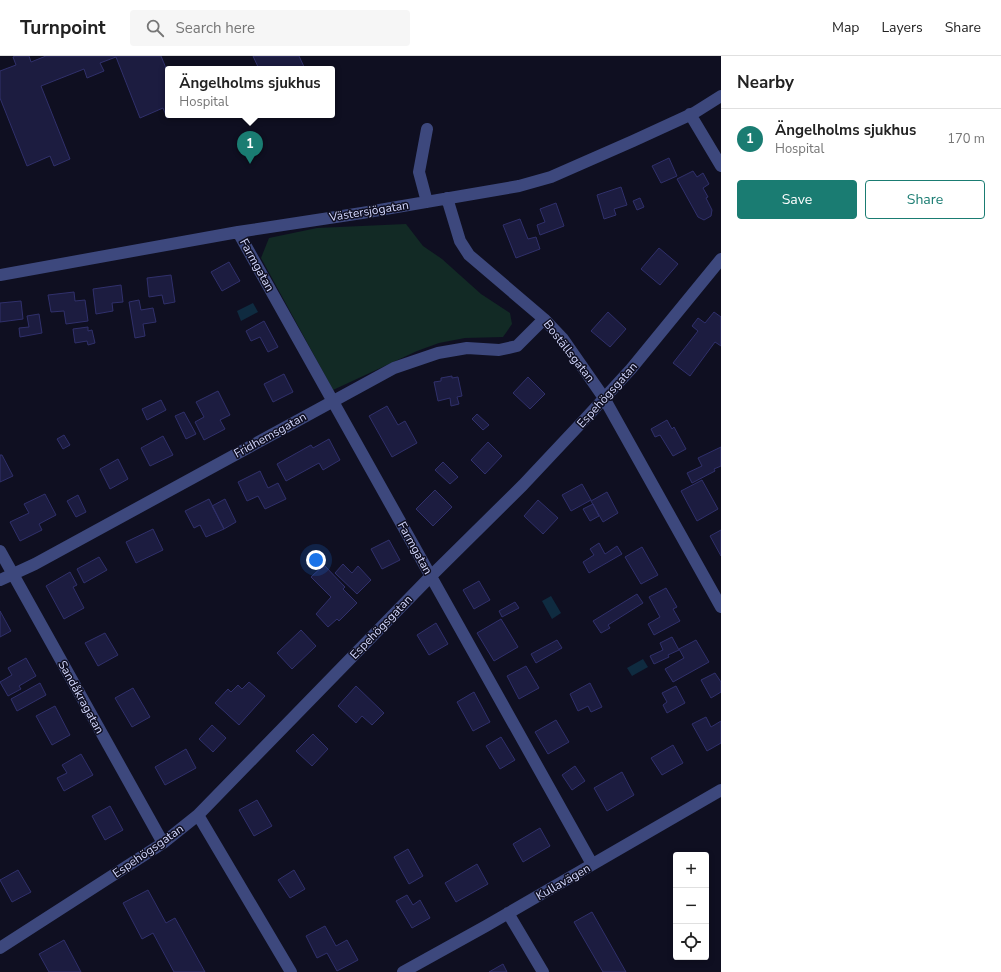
<!DOCTYPE html>
<html lang="en">
<head>
<meta charset="utf-8">
<style>
	:root { --surface:#fff; --page:#f6f6f6; --text:#222; --muted:#767676; --line:#e0e0e0; --accent:#1a7c72 }
	body { margin:0; font-family:"Nunito Sans",sans-serif; background:var(--page); color:var(--text) }
	.controls { position:absolute; right:12px; bottom:12px; display:grid; overflow:hidden; border-radius:4px; box-shadow:0 2px 6px #0003 }
	.controls button { width:36px; height:36px; display:grid; place-items:center; padding:0; border:0; border-bottom:1px solid var(--line); background:var(--surface); color:var(--text); font:20px sans-serif }
	.you { position:absolute; left:316px; top:504px; width:14px; height:14px; margin:-10px; border:3px solid #fff; border-radius:50%; background:#1a73e8; box-shadow:0 0 0 6px #1a73e833 }
	.badge { display:grid; place-items:center; width:26px; height:26px; border-radius:50%; background:var(--accent); color:#fff; font-size:13px; font-weight:700 }
	.pin { position:absolute; translate:-50% -33px; filter:drop-shadow(0 1px 2px #0008) }
	.pin::after { content:''; position:absolute; top:21px; width:14px; height:12px; background:inherit; clip-path:polygon(0 0,100% 0,50% 100%) }
	.popup { position:absolute; left:165px; top:10px; width:170px; height:52px; box-sizing:border-box; display:grid; place-content:center; border-radius:4px; background:var(--surface); filter:drop-shadow(0 1px 3px #0005); font-size:13px; white-space:nowrap; color:var(--muted) }
	.popup b { font-size:15px; color:var(--text) }
	.popup::after { content:''; position:absolute; left:50%; top:100%; margin-left:-8px; border:8px solid transparent; border-top-color:var(--surface) }
	.list { margin:0; padding:0; list-style:none }
	h2 { display:flex; justify-content:space-between; align-items:center; height:52px; margin:0; padding:0 16px; font-size:17px }
	h2 small { font-size:13px; font-weight:400; color:var(--muted) }
	.list li { display:grid; grid-template-columns:26px 1fr auto; gap:12px; align-items:center; box-sizing:border-box; height:60px; padding:0 16px; border-top:1px solid var(--line) }
	.list b { display:block; font-size:15px; white-space:nowrap }
	.list p { margin:0; font-size:13px; white-space:nowrap; color:var(--muted) }
	.list em { font-size:13px; font-style:normal; color:var(--muted) }
	.actions { display:flex; gap:8px; padding:12px 16px }
	.actions a { flex:1; padding:9px 0; border:1px solid var(--accent); border-radius:4px; text-align:center; font-size:14px; color:var(--accent) }
	.actions .main { background:var(--accent); color:#fff }
	.icon { flex:none; width:22px; height:22px; fill:none; stroke:currentColor; stroke-width:2; stroke-linecap:round; stroke-linejoin:round }
	.map { position:relative; flex:none; width:721px; height:916px; overflow:hidden }
	header { display:flex; align-items:center; gap:24px; box-sizing:border-box; height:56px; padding:0 20px; background:var(--surface); border-bottom:1px solid var(--line) }
	header strong { font-size:19px }
	nav { display:flex; gap:22px; margin-inline-start:auto; font-size:14px }
	.search { width:280px; height:36px; background:var(--page); display:flex; align-items:center; gap:10px; box-sizing:border-box; padding:0 14px; border-radius:4px; color:var(--muted); font-size:15px }
	main { display:flex }
	aside { flex:1; background:var(--surface) }
	.map>svg:first-child { display:block }
</style>
</head>
<body>
<header>
<strong>Turnpoint</strong>
<div class="search"><svg class="icon" aria-label="search" viewBox="0 0 24 24"><circle cx="10" cy="10" r="6"/><path d="M15 15l6 6"/></svg>Search here</div>
<nav><a>Map</a><a>Layers</a><a>Share</a></nav>
</header>
<main>
<div class="map">
<svg width="721" height="916" viewBox="0 0 721 916">
	<rect width="100%" height="100%" fill="#0f0f21"/>
	<!-- green -->
	<path fill="#122a25" d="M406,168L423,190L442,203L481,238L510,257L512,268L503,281L465,282L439,287L417,295L333,334L261,202L269,182L317,172Z"/>
	<!-- water -->
	<path fill="#0f2b40" d="M253,247L258,256L241,265L237,255Z
		M551,540L561,557L552,563L542,545Z
		M643,603L648,611L632,620L627,612Z"/>
	<!-- building -->
	<path fill="#1c1c40" stroke="#30306b" d="M15,0H29L31,6L46,0H161L168,17V59H174L167,62L163,52L140,62L116,1L100,7L104,15L87,22L84,13L41,30L70,103L54,110L50,100L27,110L0,42V15L16,9L13,1Z
		M253,0H299L305,13H259Z
		M669,102L677,120L661,127L652,110Z
		M693,115L697,121L703,117L709,128L703,132L708,141L706,142L712,154L711,160L704,164L698,161L677,123Z
		M621,131L627,149L614,153L616,159L604,163L597,139Z
		M640,142L644,151L637,154L633,145Z
		M556,147L564,170L540,179L537,169L545,166L540,153Z
		M520,163L528,183L536,181L540,193L516,202L503,169Z
		M659,192L678,208L660,229L641,213Z
		M229,206L240,225L222,235L211,216Z
		M171,219L175,246L164,248L162,239L149,241L147,222Z
		M121,229L123,246L112,247L113,255L96,258L93,233Z
		M74,236L75,245L85,244L88,265L66,268L64,255L51,256L48,239Z
		M139,244L141,254L153,252L156,266L143,268L145,280L135,282L129,246Z
		M21,245L23,263L0,266V247Z
		M608,256L626,273L610,291L591,275Z
		M714,256L721,261V290L715,286L690,320L673,307L698,275L692,270L698,262L705,267Z
		M39,258L42,277L20,281L19,272L29,271L27,260Z
		M264,265L278,291L268,296L260,281L251,285L246,275Z
		M88,271V275L92,274L95,287L88,289L87,285L75,287L73,273Z
		M284,318L293,336L273,346L264,328Z
		M452,320V322L458,321L462,340L457,341L459,348L451,350L450,342L438,345L434,326L441,325V322Z
		M528,321L545,338L530,353L513,337Z
		M218,335L230,359L220,364L225,373L204,384L195,366L204,361L196,346Z
		M161,344L166,354L147,364L142,353Z
		M387,350L398,369L405,365L417,387L392,401L369,360Z
		M184,356L196,378L186,383L175,360Z
		M477,358L489,369L483,374L472,363Z
		M667,364L672,373L674,371L686,393L673,400L660,379L655,381L651,373Z
		M64,379L70,389L63,393L57,383Z
		M163,380L173,399L150,410L141,392Z
		M329,383L340,404L323,414L319,407L286,425L277,408L311,389L313,392Z
		M488,386L502,400L485,418L471,404Z
		M721,391V410L714,413L715,415L692,427L687,417L702,410L698,402Z
		M0,399H2L13,420L0,426Z
		M118,403L128,423L110,433L100,413Z
		M443,406L458,421L450,428L435,414Z
		M260,415L268,432L278,427L286,443L265,453L258,440L247,445L238,426Z
		M702,424L718,453L697,465L681,435Z
		M582,428L591,444L571,455L562,439Z
		M435,434L452,451L433,470L416,453Z
		M607,436L618,457L603,466L591,445Z
		M45,438L56,459L39,468L42,474L20,485L10,466L29,457L24,448Z
		M78,439L86,456L76,461L67,445Z
		M209,443L224,473L206,481L200,469L194,472L185,455Z
		M225,443L236,466L224,473L212,450Z
		M538,444L558,462L543,478L524,460Z
		M593,448L599,460L590,465L583,453Z
		M153,473L163,494L136,507L126,486Z
		M721,474V500L710,480Z
		M389,484L400,504L382,513L371,493Z
		M599,487L605,498L617,490L622,498L589,517L583,506L594,499L590,493Z
		M642,491L658,519L641,528L625,501Z
		M99,501L107,514L84,527L77,513Z
		M343,508L352,517L358,510L371,524L357,538L335,517Z
		M324,509L345,531L343,533L357,547L339,565L337,563L328,571L316,558L331,541L311,521Z
		M70,516L77,529L73,531L84,552L64,563L46,530Z
		M479,525L490,544L474,553L463,534Z
		M666,532L677,551L673,553L680,565L654,579L648,568L660,561L649,541Z
		M637,538L643,547L608,569L610,572L601,577L593,565Z
		M515,546L519,552L502,561L499,555Z
		M0,555L11,575L0,581Z
		M501,563L518,591L494,605L477,577Z
		M436,567L448,588L429,599L417,579Z
		M301,574L316,590L292,613L277,597Z
		M105,577L118,599L98,610L85,587Z
		M672,581L679,594L668,599L669,601L654,608L650,600L663,594L660,587Z
		M557,584L562,592L536,607L531,598Z
		M696,584L709,606L673,626L665,613L684,602L679,593Z
		M26,602L36,620L19,630L21,633L8,640L0,626L12,619L8,612Z
		M526,610L539,632L519,643L507,620Z
		M715,617L721,626V636L711,642L701,624Z
		M249,626L265,640L239,669L215,647L228,633L231,636L238,629L242,633Z
		M40,627L46,639L17,655L11,643Z
		M590,627L602,651L591,656L588,650L578,655L570,638Z
		M356,630L384,657L372,669L362,660L356,667L338,650Z
		M676,630L685,647L667,657L663,649L667,646L662,637Z
		M133,632L150,661L132,671L115,642Z
		M474,636L490,666L473,675L457,646Z
		M55,650L70,679L52,689L36,660Z
		M706,661L711,671L721,665V687L707,695L692,668Z
		M556,664L569,686L548,698L535,676Z
		M212,669L226,682L213,696L199,683Z
		M313,678L328,693L312,710L296,695Z
		M501,681L515,704L500,713L486,690Z
		M673,689L683,707L662,719L651,702Z
		M186,693L196,712L165,729L155,711Z
		M81,698L93,719L64,735L57,722L67,717L62,709Z
		M575,710L585,725L572,734L562,719Z
		M622,716L634,739L607,755L594,732Z
		M257,744L272,770L254,780L239,754Z
		M110,750L123,774L105,784L92,760Z
		M540,772L550,790L523,806L513,788Z
		M408,793L423,820L409,828L394,801Z
		M477,808L488,828L456,846L445,827Z
		M18,814L31,836L12,846L0,824Z
		M294,814L305,833L290,842L278,824Z
		M148,834L166,867L175,862L205,916H174L153,877L142,883L123,847Z
		M407,839L413,849L420,844L430,862L412,872L396,845Z
		M592,856L626,916H603L574,866Z
		M325,870L336,890L347,884L358,904L337,915L327,897L317,902L306,880Z
		M64,884L81,916H49L39,898Z
		M503,908L507,916H489Z"/>
	<g fill="none" stroke-linecap="round" stroke-linejoin="round">
		<!-- minor -->
		<path stroke="#3d487d" stroke-width="12" d="M690,58L721,110
			M427,73L419,116L427,146
			M447,142L460,185L469,199L544,263L563,283L604,342L721,551
			M238,176L592,808
			M0,219L238,176L362,157L519,130L551,121L633,85L694,57L721,40
			M0,495L163,787
			M0,524L35,508L394,312L438,297L467,292L499,294L517,290L544,263
			M198,759L291,916
			M508,857L543,916
			M0,892L163,787L198,759L431,520L523,429L585,363L631,313L721,203
			M403,916L486,870L721,734"/>
	</g>
	<g text-anchor="middle" stroke-width="3" stroke-linejoin="round" paint-order="stroke">
		<!-- street labels -->
		<g font-size="12" fill="#d2d6fc" stroke="#0f0f21">
			<text transform="translate(369 155) rotate(-9)" y="4">Västersjögatan</text>
			<text transform="translate(257 209) rotate(61)" y="4">Farmgatan</text>
			<text transform="translate(569 295) rotate(52)" y="4">Boställsgatan</text>
			<text transform="translate(607 339) rotate(-48)" y="4">Espehögsgatan</text>
			<text transform="translate(270 379) rotate(-29)" y="4">Fridhemsgatan</text>
			<text transform="translate(415 492) rotate(61)" y="4">Farmgatan</text>
			<text transform="translate(381 571) rotate(-46)" y="4">Espehögsgatan</text>
			<text transform="translate(81 641) rotate(61)" y="4">Sandåkragatan</text>
			<text transform="translate(148 795) rotate(-35)" y="4">Espehögsgatan</text>
			<text transform="translate(563 826) rotate(-30)" y="4">Kullavägen</text>
		</g>
	</g>
</svg>
<div class="controls">
<button>+</button>
<button>−</button>
<button><svg class="icon" aria-label="locate" viewBox="0 0 24 24"><circle cx="12" cy="12" r="6"/><path d="M12 2v4M12 18v4M2 12h4M18 12h4"/></svg></button>
</div>
<div class="you"></div>
<div class="pin badge" style="left:250px;top:108px">1</div>
<div class="popup"><b>Ängelholms sjukhus</b>Hospital</div>
</div>
<aside>
<h2>Nearby<small></small></h2>
<ul class="list">
<li><span class="badge">1</span><div><b>Ängelholms sjukhus</b><p>Hospital</p></div><em>170 m</em></li>
</ul>
<div class="actions"><a class="main">Save</a><a>Share</a></div>
</aside>
</main>
</body>
</html>
